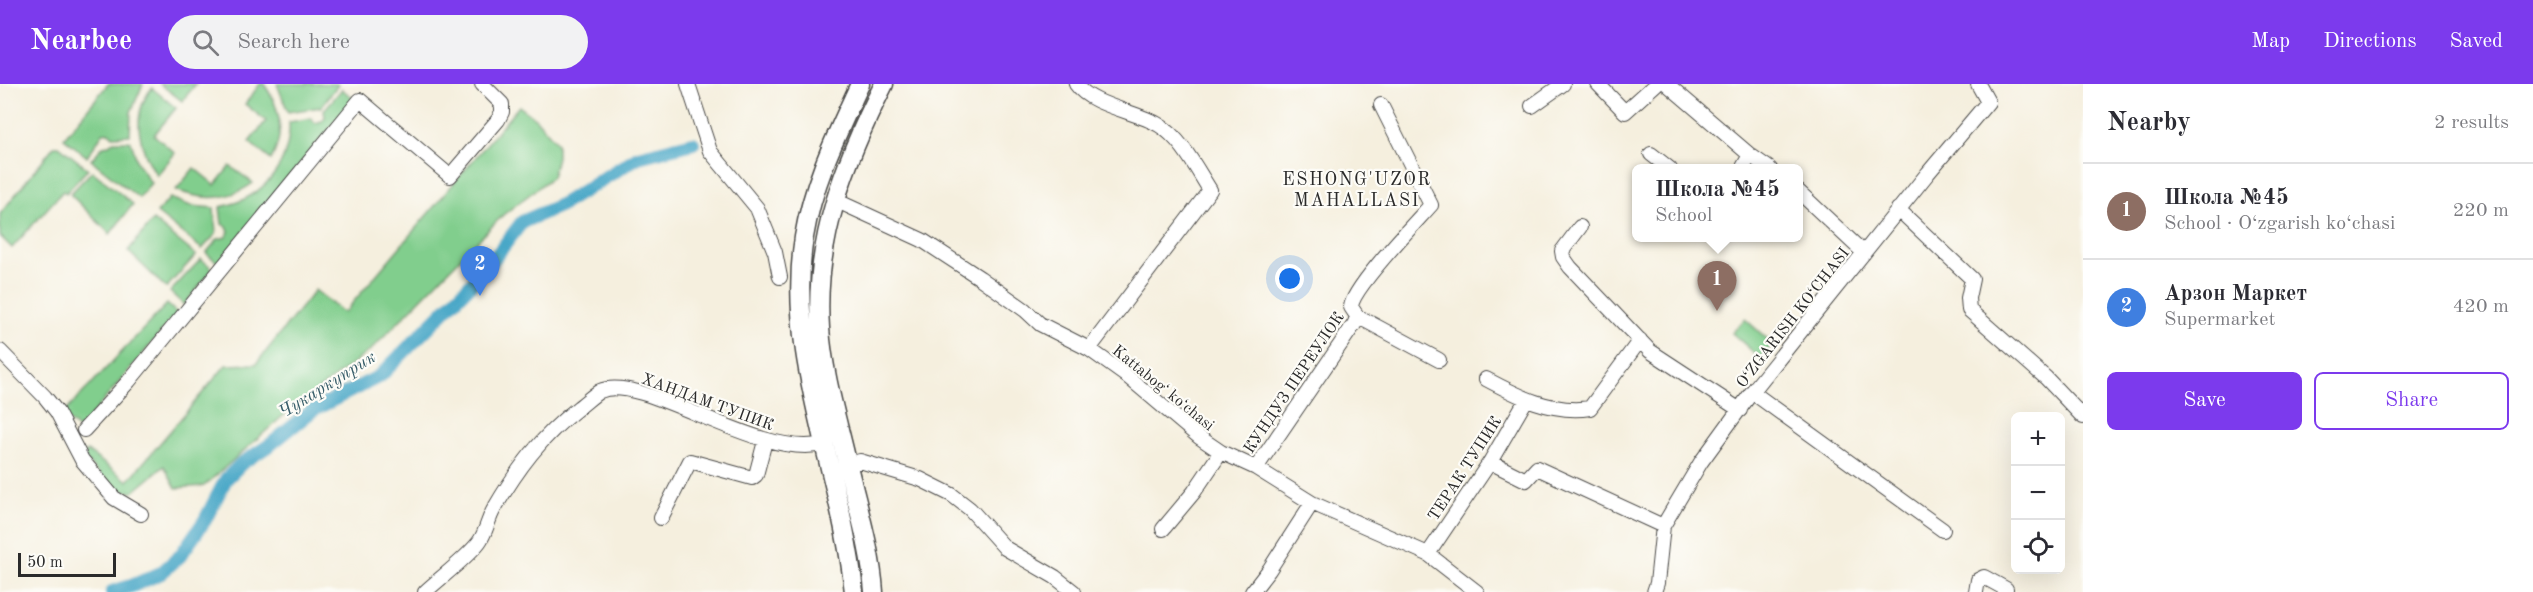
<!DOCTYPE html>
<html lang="en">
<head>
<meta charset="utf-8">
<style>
	:root { --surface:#fff; --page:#f2f2f3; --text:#2b2b33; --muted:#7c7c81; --line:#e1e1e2; --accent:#7c3aed }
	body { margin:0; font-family:"Old Standard TT",serif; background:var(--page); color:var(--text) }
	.controls { position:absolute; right:18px; bottom:18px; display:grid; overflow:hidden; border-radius:9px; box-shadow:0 6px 24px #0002 }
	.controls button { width:54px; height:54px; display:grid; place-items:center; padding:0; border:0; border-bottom:2px solid var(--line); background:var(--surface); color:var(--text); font:30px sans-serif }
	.scale { position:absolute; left:18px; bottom:15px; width:98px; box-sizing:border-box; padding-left:6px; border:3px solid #2b2b2b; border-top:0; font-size:16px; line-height:21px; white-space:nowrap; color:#2b2b2b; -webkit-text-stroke:4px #fdfcf7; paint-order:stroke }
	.you { position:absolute; left:1290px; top:195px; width:21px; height:21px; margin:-15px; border:4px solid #fff; border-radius:50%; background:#1a73e8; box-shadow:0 0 0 9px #1a73e833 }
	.badge { display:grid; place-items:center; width:39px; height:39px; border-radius:50%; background:var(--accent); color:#fff; font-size:20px; font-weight:700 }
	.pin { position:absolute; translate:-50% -50px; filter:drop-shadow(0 2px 3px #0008) }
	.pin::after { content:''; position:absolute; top:32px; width:21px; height:18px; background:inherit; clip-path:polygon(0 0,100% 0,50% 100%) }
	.popup { position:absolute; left:1632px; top:80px; width:171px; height:78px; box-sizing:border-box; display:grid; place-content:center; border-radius:9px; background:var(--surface); filter:drop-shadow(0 2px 4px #0005); font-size:20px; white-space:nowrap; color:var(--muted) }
	.popup b { font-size:22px; color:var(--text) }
	.popup::after { content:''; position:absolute; left:50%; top:100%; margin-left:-12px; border:12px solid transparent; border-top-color:var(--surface) }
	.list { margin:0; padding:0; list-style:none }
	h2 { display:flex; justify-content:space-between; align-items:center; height:78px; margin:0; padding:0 24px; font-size:26px }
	h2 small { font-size:20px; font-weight:400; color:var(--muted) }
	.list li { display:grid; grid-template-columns:39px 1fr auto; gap:18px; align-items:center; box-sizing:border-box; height:96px; padding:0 24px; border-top:2px solid var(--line) }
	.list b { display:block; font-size:22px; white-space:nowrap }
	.list p { margin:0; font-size:20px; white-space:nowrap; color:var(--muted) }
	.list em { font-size:20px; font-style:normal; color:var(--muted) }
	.actions { display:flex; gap:12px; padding:18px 24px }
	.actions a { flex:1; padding:14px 0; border:2px solid var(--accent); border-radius:9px; text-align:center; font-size:21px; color:var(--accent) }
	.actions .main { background:var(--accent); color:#fff }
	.icon { flex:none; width:33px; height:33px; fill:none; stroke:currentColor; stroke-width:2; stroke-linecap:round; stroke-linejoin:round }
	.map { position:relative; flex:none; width:2083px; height:508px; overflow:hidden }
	header { display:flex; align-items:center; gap:36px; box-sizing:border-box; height:84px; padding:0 30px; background:var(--accent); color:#fff }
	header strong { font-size:28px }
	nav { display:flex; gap:33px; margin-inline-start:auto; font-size:21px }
	.search { width:420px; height:54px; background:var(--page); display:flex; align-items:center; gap:15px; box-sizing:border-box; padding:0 21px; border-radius:33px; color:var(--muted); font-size:22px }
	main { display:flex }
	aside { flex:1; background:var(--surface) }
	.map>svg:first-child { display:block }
</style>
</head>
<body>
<header>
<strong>Nearbee</strong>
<div class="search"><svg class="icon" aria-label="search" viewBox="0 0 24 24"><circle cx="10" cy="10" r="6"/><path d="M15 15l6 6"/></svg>Search here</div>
<nav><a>Map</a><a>Directions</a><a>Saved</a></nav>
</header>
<main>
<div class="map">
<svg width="2083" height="508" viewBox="0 0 2083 508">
	<rect width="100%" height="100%" fill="#fdfcf7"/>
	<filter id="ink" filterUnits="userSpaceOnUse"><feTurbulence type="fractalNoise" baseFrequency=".0167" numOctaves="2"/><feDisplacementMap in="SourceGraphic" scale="12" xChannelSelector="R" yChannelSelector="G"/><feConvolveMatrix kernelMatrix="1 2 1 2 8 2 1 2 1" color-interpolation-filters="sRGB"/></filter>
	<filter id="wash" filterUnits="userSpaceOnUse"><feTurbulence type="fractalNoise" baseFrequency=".008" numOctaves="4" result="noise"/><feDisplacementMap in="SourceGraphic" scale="24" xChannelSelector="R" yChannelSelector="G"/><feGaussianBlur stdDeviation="1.35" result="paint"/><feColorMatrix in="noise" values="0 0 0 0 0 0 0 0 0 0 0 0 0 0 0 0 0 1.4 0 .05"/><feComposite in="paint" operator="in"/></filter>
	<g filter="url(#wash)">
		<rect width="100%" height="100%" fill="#f5efde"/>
		<!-- green -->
		<path fill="#81ce8d" stroke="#567c5c" stroke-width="1.5" d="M108,0H143L131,28L130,51L113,52L109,48L103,49L87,73L64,54Z
			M160,0H196L182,17Z
			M260,0H264C281,24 285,50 271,76L249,58L266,37L245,20Z
			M277,0H336L338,1L321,23L288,28Z
			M152,4L176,24L154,51L175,69L157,91C139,66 130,30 152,4Z
			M342,5L354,15L218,179L206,169L218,155L226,153L229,148L227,143L222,140L220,123C262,115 291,82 289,38L311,34L315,39L322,37L325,33L324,26Z
			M519,22L536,35L557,59V73L552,93L503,131L372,265L283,332L204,402L176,404L164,382L133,408L115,407L82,372L87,367L128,397L226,281L256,280L315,206L344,229Z
			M114,57H131L137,78L151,99L139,114L91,76L103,62L109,61Z
			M54,62H59L88,85L66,109L63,107L12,164L0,152V130Z
			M230,82L253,99C229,117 203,117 176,106L194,84L215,101Z
			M92,87L133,120L110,150L70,110Z
			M170,114L191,122L214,124L216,150L202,165L157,129Z
			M153,136L196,171L166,204L128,167Z
			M201,175L213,185L184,221L170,208Z
			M167,220L177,229L79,346L62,331Z
			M1745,235L1773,260L1760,274L1732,249Z"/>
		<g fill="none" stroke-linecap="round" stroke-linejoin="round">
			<!-- canal -->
			<path stroke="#49a7c7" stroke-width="14" d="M112,508L134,501L161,489L180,472L205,436L226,395L242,379L271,360L313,326L380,292L486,185L522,138L561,121L638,73L693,59"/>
		</g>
	</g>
	<g filter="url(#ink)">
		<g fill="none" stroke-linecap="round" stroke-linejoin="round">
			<!-- minor casing -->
			<g stroke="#494846" stroke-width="16">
				<path id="minor" d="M688,0L710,67L757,124L775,168L780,193
					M1076,0C1091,22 1136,27 1159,41C1181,54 1196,84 1210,106L1089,265
					M1598,0L1625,28L1656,0
					M1667,0L1750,71L1770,85
					M1532,22L1563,0
					M1651,70L1670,85
					M1742,85L1750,71
					M1798,107L1864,169
					M835,116L922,156L980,194L1025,226L1040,240L1089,265L1128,293L1199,353L1221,368L1256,384L1312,419L1428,470L1477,508
					M1898,125L1972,195L1968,214L1969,226L2046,294L2083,333
					M1580,143L1562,167L1563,173L1570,183L1650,267L1740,326
					M1357,232L1439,276
					M0,267L45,313L57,328L82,376L114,414L141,430
					M1486,295C1518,312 1552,330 1590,324L1640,256
					M1752,308L1943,446
					M84,346L129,297L360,16L450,92L498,36L502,28V20L482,0
					M1490,378L1526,396L1537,384L1663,442
					M848,381L860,377L920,395L952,411L970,425L1005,464L1055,493L1074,508
					M1256,384L1355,239L1357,232L1351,223C1352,204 1416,138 1431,121L1381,21
					M661,434L690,377L752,394L756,391L765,357
					M1163,445L1194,408L1221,368
					M1428,470L1490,378L1526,316
					M425,508C441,493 466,475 479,458C486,449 488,435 494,425C518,384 541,353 578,324C585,319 593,311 600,307C643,288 757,376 823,360
					M1252,508L1269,486L1312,419
					M1654,508L1657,499L1663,442L1701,378L1752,308L1928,89L1988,18L1978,0
					M1976,508L1978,496L1984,493L2006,505"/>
			</g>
			<!-- major casing -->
			<g stroke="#494846" stroke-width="21">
				<path id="major" d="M854,508C842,389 785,275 804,153C813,98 837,50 860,0
					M874,508C871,464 857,421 847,378C837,335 823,289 820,244C814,156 845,77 884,0"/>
			</g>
			<!-- minor -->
			<use href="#minor" stroke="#fff" stroke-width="14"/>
			<!-- major -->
			<use href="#major" stroke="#fff" stroke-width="18"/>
		</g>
	</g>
	<g text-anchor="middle" stroke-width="4.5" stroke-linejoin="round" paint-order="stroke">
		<!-- street labels -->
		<g font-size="16" fill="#2b2b2b" stroke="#fdfcf7">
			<text transform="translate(1792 233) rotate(-52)" y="6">O‘ZGARISH KO‘CHASI</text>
			<text transform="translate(1293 298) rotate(-56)" y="6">КУНДУЗ ПЕРЕУЛОК</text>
			<text transform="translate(1164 303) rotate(39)" y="6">Kattabogʻ koʻchasi</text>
			<text transform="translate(708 317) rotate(20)" y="6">ХАНДАМ ТУПИК</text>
			<text transform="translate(1464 384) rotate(-57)" y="6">ТЕРАК ТУПИК</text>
		</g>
		<!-- neighbourhood labels -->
		<g font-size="18" letter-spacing="1.5" fill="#2b2b2b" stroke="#fdfcf7">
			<text x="1357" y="101">ESHONG'UZOR<tspan x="1357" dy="21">MAHALLASI</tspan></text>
		</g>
		<!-- water labels -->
		<g font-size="18" font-style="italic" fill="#375d69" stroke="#fdfcf7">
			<text transform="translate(327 300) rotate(-32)" y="6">Чукаркуприк</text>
		</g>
	</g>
</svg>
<div class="controls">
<button>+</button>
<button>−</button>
<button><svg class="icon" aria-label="locate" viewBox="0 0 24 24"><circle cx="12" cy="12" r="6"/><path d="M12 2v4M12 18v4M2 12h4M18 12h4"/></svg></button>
</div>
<div class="scale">50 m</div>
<div class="you"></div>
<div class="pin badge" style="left:1717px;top:227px;background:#8d6e63">1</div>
<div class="popup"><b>Школа №45</b>School</div>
<div class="pin badge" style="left:480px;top:212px;background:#3f7fe0">2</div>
</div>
<aside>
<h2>Nearby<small>2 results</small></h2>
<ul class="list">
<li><span class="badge" style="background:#8d6e63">1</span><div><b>Школа №45</b><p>School · O‘zgarish ko‘chasi</p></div><em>220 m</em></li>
<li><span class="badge" style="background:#3f7fe0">2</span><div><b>Арзон Маркет</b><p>Supermarket</p></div><em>420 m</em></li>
</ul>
<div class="actions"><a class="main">Save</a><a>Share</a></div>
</aside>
</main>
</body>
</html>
